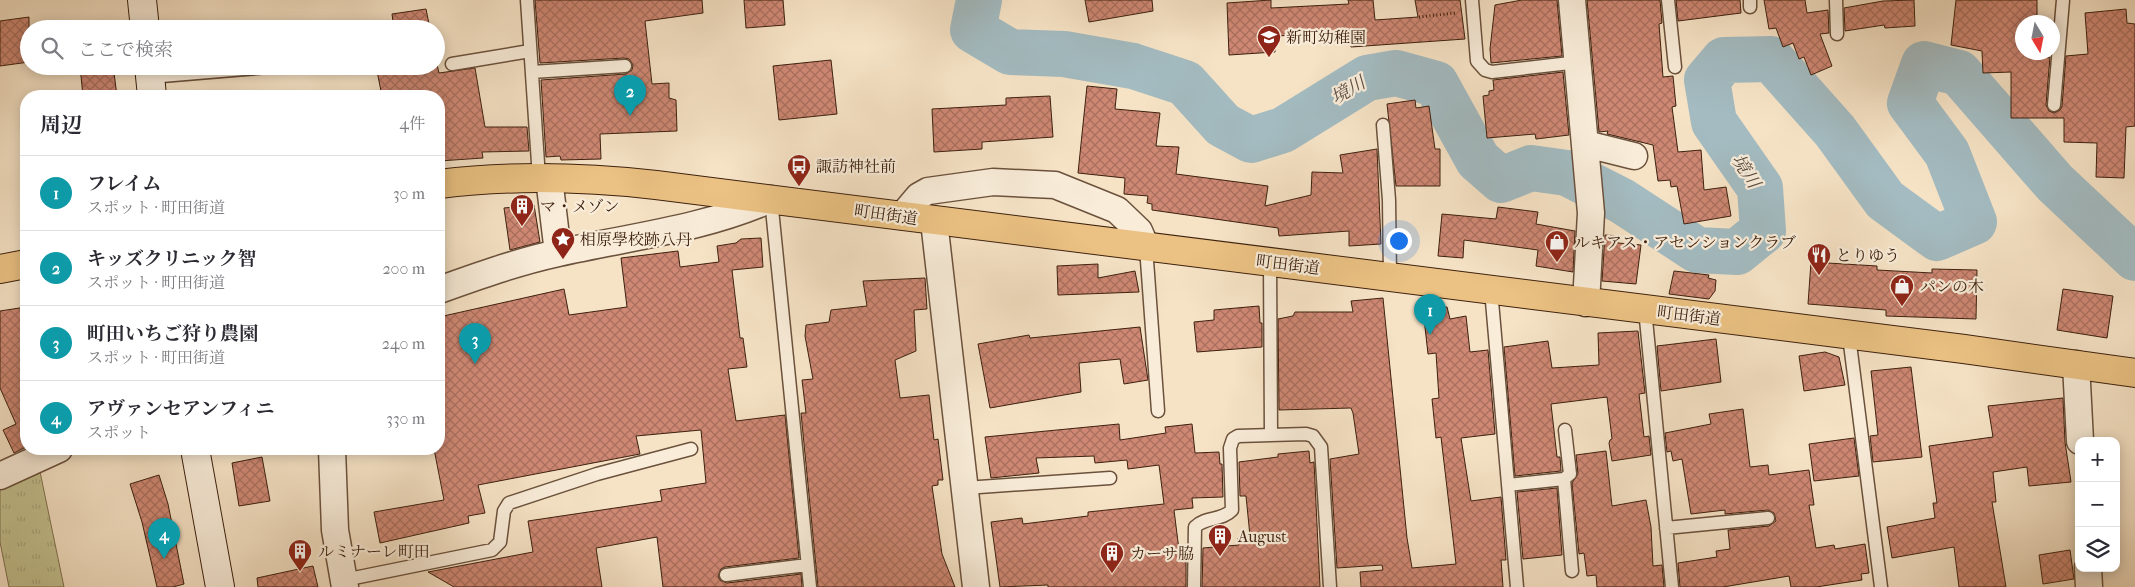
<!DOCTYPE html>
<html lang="ja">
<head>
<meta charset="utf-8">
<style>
	:root { --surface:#fff; --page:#f7f7f7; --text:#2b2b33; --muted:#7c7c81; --line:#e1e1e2; --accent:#111827 }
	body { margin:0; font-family:"IM FELL French Canon","Noto Serif JP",serif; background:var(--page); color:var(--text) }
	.controls { position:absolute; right:15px; bottom:15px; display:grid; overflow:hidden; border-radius:10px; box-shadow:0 2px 12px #0003 }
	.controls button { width:45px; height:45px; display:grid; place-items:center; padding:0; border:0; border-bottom:1px solid var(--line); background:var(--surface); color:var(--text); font:25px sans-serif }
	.compass { position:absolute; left:2015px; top:15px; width:45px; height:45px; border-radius:50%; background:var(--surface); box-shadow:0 2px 12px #0003; rotate:170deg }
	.you { position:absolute; left:1398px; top:240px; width:18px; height:18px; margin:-12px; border:4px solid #fff; border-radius:50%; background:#1a73e8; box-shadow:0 0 0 8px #1a73e833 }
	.badge { display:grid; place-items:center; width:32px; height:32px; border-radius:50%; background:var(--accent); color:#fff; font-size:16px; font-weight:700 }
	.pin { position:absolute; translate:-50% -41px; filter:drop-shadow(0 1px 2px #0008) }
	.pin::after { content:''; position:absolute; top:26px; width:18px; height:15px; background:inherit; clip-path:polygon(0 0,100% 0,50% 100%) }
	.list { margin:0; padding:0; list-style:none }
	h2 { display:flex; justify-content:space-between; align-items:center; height:65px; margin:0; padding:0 20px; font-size:21px }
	h2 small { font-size:16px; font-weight:400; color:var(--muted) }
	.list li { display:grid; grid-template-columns:32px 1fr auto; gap:15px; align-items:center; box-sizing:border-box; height:75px; padding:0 20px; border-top:1px solid var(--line) }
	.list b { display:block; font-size:19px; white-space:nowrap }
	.list p { margin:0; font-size:16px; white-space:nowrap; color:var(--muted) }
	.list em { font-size:16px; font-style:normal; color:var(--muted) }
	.icon { flex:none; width:28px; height:28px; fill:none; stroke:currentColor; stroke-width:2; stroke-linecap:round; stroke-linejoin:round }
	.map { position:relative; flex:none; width:2135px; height:587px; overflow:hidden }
	.search { position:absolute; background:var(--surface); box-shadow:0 2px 12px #0003; left:20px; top:20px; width:425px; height:55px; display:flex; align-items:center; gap:12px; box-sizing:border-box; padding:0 18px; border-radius:28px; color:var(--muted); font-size:19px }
	.panel { position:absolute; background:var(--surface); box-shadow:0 2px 12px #0003; left:20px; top:90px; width:425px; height:365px; border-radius:20px }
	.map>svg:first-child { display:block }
</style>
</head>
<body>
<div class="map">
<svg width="2135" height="587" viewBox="0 0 2135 587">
	<defs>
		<pattern id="grass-tufts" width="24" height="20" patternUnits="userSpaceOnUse" patternTransform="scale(1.25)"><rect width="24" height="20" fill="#c3c190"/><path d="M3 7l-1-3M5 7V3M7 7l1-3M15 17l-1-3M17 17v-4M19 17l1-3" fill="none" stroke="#a8a67b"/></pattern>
		<pattern id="building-cross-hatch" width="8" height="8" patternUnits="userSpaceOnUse" patternTransform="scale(1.25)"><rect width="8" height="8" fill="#cf8874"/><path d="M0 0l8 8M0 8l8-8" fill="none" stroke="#a96f5e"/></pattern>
	</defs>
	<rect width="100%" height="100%" fill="#f6e3c6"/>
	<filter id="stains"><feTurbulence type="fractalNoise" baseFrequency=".004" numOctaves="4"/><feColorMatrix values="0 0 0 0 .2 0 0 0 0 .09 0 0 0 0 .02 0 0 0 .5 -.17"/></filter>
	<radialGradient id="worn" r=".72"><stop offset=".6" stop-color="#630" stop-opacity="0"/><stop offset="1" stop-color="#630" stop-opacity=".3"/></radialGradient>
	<!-- grass -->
	<path fill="url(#grass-tufts)" stroke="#80704f" d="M39,467L64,587H9L0,542V487Z"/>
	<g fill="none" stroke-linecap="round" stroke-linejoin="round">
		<!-- river -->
		<path stroke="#a3bbc1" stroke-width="46" d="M979,0L973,30L1010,52L1064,54L1133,66L1185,83L1223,125L1251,140L1283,130L1367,78L1396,73L1436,84L1478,160L1501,180L1531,168L1567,173L1622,201L1697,250L1737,252L1763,231L1760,188L1714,122L1707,80L1724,60L1771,59L1835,131L1885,200L1937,238L1974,222L1947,153L1910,103L1924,64L1959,73L2055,183L2135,258"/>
	</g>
	<!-- building -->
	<path fill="url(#building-cross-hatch)" stroke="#3d200e" d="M535,0H702L703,13L645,21L652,84L669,83V98L676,100L677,131L600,134L601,159L561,160L560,156L546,157L541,80L626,74L632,70L633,65L629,59L624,58L540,63Z
		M744,0H783L785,25L746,28Z
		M1085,0H1152L1153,11L1089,22Z
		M1271,0V8L1349,4L1348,0H1373L1375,20L1418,17L1415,0H1460L1465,39L1351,47L1350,33L1274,36L1275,52L1229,55L1227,3Z
		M1522,0H1557L1562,56L1491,63L1490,49L1495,5Z
		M1587,0H1660L1662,23L1659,24L1663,77L1673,76L1676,106L1672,107L1678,152L1701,150L1704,190L1726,187L1731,216L1684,224L1677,186L1671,187L1670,180L1658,181L1653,145L1607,134L1608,131L1599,132Z
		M1676,0H1740L1741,13L1678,21Z
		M1764,0H1805L1807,13L1828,10L1829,33L1820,34L1832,66L1811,75L1804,57L1799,59L1793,43L1783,47L1776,28L1769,29Z
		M1914,0L1915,26L1885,28L1884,25L1845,31L1844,8L1883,1Z
		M1956,0H2037V22H2022V52H2041L2042,58L2050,57L2046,105L2049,111L2054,113L2060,110L2062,106L2066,56L2088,54L2085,13L2126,9L2127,23L2135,24V126L2126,127L2124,178L2096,177L2097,143L2064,142V118H2011V72L1983,73L1982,51L1951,45Z
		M426,9L430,29H394L392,14Z
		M29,17V62L0,66V21Z
		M436,60L439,73L475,68L485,127H527L529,151L482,152L483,158L439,161V96H382L376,66H436Z
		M831,60L837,114L779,120L773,66Z
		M80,66H103L104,74L114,73L117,96H83Z
		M1563,72L1569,135L1536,139L1535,134L1487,138L1483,96L1489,95V91L1494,90L1493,80Z
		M1087,86L1117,89L1115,109L1160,113L1156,146L1179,147L1176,174L1268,186L1265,206L1311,195L1312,172L1343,173L1340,155L1377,149L1381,244L1349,246V231L1279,236L1278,228L1152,210V204L1147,203L1148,196L1124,194L1125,178L1078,173Z
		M1050,96L1053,137L982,142V149L934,152L932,109L1006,105V98Z
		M1415,100L1416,108L1429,106L1435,149H1440V186H1396L1387,104Z
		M534,205L540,242L510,250L504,208Z
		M1498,207L1538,212L1536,224L1575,231L1573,272L1536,266L1538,250L1464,240L1463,258L1438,256L1442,214L1496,219Z
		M1605,235L1619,236L1618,243L1641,245L1636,284L1602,281Z
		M761,238L763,267L732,270L740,338H743L747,367L728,369L736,421L785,415L799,558L725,567L721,569L718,576L720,580L727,583L801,574L802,587H663L657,537L596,548L602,587H454L428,572L533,552L528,521L662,501L660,490L706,483L701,430L636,436L640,454L478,485L485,513L468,516L469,523L380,543L374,512L444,500L434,449H439V317L564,289L569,315L627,307L621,258L678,251L680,267L719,262L717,246L736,243L741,239Z
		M1811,262L1877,266V270L1932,273V269L1977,270L1976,319L1886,316V310L1808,304Z
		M1098,264V278L1135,271L1139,292L1058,295L1057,266Z
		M1674,271L1709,275L1708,278L1716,280L1715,291L1709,299L1669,294Z
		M925,278L927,309L914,310L916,351L895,360L900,398L929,395L934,440L938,439L943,480H938V485L932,486L942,554L955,587H818L801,413H806L802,380L813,379L805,336L806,325L829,322L831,310L867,306L863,281Z
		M2063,289L2113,296L2107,338L2057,330Z
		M1383,298L1407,538L1412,568L1456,564L1441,437L1436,438L1432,399L1439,398L1436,353L1428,354L1423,309L1447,307L1450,319L1466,316L1470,352L1488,350L1495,434L1461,438L1471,501L1501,497L1506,560H1501L1503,587H1361L1360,572L1383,570L1382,565L1337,568L1330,459L1359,454L1353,413L1351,408L1279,410L1278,319L1293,316L1295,312H1353L1351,301Z
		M1259,306L1260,323H1262V347L1197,352L1194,322L1214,320V310Z
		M26,307V447L14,453L3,430L16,424L0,388V311Z
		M1140,327L1148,380L1124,384L1120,359L1079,363L1081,392L990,408L978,344L1029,335L1030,338Z
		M1638,331L1645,393L1639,394L1644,437L1649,436L1651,455L1612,461L1609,443L1610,440L1612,439L1607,397L1551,404L1557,457H1560L1561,471L1515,476L1504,347L1548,341L1552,368L1599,365L1598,333Z
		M1716,339L1721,382L1661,391L1657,346Z
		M1825,352L1839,357L1845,385L1804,391L1799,356Z
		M1911,367L1922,457L1873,462L1870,436L1878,435L1871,371Z
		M2063,398L2065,442L2071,482L2029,486L2027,467L1993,472L1996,502H1992L2006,587H1959L1954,547L1892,558L1887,527L1935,518L1933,503H1937L1929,446L1993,437L1988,406Z
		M1743,409L1750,467L1768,465L1769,475L1809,470L1814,505H1809L1816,548L1834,545L1835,549L1865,544L1869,573L1861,574L1862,580L1816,587H1791L1789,576L1723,587H1680L1678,563L1717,557L1716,551L1730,549L1728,530L1769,526L1776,521L1774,513L1768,510L1725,514V510L1691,514L1682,459L1673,461L1671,451L1667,452L1665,433L1711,424L1709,414Z
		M1119,424L1120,440L1166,433L1165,427L1192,424L1195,453L1219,452L1220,464H1222L1223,497L1192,498L1193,508L1174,510L1179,550L1186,549V587H1048V585L1000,587L991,522L1022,518L1023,524L1088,516V512L1164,504L1159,465L1128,469L1127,460L1095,463L1094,456L1036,458L1039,473L991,478L985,437Z
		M1854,438L1859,476L1814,481L1809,444Z
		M1309,451L1310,463L1314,462L1320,587H1202L1203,548L1239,545L1238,538L1250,536L1246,496H1240L1239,462L1278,457V454Z
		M1606,451L1612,506L1646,500L1651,527L1653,566L1662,565L1664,587H1597L1596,575L1587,576L1584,553L1579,554L1572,483L1578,474L1576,455Z
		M262,457L270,501L239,506L232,463Z
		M159,475L168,504L184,584L173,587H157L142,522L130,484Z
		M1557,488L1562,555L1523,559L1517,492Z
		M2070,550L2074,579L2043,584L2039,555Z
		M313,566L318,587H258L257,578Z"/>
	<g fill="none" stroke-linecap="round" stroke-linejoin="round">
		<!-- lane casing -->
		<g stroke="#6b513c" stroke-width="15">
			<path id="lane" d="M527,0L539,178
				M1472,0L1477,61L1485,70L1492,72L1579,62
				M1668,0L1675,67
				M1750,0V7
				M1836,0L1837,34
				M452,64L530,51
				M532,72L625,66
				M150,77L281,66
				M2054,105L2063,0
				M1383,125L1389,200L1390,277
				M771,199L810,587
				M1146,247L1158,411
				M1270,262L1271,435
				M1491,290L1517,587
				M1645,309L1672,587
				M1849,336L1881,587
				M1565,430L1570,474L1564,479L1572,571
				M1508,485L1564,479
				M965,488L1110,478
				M1666,528L1768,518
				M726,575L807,565
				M344,580L492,550L500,542L504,511L509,503L597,474L691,449
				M1194,587L1195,527C1206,516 1222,521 1232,510L1230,448L1233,439L1238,436L1306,434L1313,436L1321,447L1330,587"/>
		</g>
		<!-- street casing -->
		<g stroke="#6b513c" stroke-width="29">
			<path id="street" d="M1572,0L1591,213L1586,303
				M1586,144L1634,156
				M549,178L558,253
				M902,216L919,196L928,191L993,182L1055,185L1117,210L1139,231L1146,247
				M934,221L976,587
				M439,290C478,276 517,262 558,253C629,237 704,229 771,199
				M2076,364L2080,441
				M332,449L335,530L345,587
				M0,476L59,449
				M2088,568L2089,587"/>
		</g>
		<!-- secondary casing -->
		<g stroke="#3d200e" stroke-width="30">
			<path id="secondary" d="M142,0L145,29
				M149,66L152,96
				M195,449L220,587"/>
		</g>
		<!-- primary casing -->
		<g stroke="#3d200e" stroke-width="30">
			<path id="primary" d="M439,184C511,175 584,177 656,185L1964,349L2135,373
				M0,269L26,264"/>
		</g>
		<!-- path -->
		<path stroke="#3d200e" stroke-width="3" stroke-dasharray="1 2.5" stroke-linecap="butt" d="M1419,17L1455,13"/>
		<!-- lane -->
		<use href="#lane" stroke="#f9edda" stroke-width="12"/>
		<!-- street -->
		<use href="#street" stroke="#f9edda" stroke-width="26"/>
		<!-- secondary -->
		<use href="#secondary" stroke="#f9edda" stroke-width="28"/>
		<!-- primary -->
		<use href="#primary" stroke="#ebc283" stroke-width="28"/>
	</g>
	<!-- icons -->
	<defs>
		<g id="school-pin" transform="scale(1.25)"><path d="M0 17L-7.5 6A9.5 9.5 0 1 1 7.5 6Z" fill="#8f2418" stroke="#f9edda"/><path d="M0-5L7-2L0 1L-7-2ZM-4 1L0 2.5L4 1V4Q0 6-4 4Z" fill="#fff"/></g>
		<g id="bus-pin" transform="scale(1.25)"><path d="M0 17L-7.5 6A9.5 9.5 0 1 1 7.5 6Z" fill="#8f2418" stroke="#f9edda"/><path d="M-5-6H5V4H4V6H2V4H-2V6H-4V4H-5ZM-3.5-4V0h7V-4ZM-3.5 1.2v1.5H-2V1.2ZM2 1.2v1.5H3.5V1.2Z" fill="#fff"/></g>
		<g id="building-pin" transform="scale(1.25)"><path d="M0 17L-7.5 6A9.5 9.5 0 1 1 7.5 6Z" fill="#8f2418" stroke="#f9edda"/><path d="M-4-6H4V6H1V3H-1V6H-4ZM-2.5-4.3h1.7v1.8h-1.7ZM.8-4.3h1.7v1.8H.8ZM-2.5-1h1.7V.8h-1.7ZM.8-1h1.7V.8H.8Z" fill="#fff"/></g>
		<g id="sight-pin" transform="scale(1.25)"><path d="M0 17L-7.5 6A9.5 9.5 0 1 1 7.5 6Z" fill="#8f2418" stroke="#f9edda"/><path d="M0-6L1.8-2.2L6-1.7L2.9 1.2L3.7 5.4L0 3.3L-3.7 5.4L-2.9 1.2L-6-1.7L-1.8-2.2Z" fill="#fff"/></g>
		<g id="shop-pin" transform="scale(1.25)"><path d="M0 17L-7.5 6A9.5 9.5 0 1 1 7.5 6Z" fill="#8f2418" stroke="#f9edda"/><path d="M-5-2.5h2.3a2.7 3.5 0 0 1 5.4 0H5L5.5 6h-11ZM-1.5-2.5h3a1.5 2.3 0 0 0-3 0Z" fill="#fff"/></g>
		<g id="restaurant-pin" transform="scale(1.25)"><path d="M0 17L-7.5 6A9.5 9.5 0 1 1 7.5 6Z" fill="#8f2418" stroke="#f9edda"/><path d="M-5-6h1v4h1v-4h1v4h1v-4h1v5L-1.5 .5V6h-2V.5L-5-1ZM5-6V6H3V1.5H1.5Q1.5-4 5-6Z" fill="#fff"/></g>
	</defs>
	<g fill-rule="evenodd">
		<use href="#school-pin" x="1269" y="37"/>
		<use href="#bus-pin" x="799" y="166"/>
		<use href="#building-pin" x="522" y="206"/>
		<use href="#sight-pin" x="563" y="239"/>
		<use href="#shop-pin" x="1557" y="242"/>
		<use href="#restaurant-pin" x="1819" y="255"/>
		<use href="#shop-pin" x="1902" y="286"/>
		<use href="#building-pin" x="1220" y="536"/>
		<use href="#building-pin" x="300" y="551"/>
		<use href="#building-pin" x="1112" y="553"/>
	</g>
	<g text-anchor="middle" stroke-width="4.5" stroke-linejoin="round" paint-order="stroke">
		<!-- poi labels -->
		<g font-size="16" fill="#3d200e" stroke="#f9edda" text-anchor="start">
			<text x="1286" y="43">新町幼稚園</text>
			<text x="816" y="172">諏訪神社前</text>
			<text x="540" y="212">マ・メゾン</text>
			<text x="580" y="245">相原學校跡八丹</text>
			<text x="1574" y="248">ルキアス・アセンションクラブ</text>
			<text x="1836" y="261">とりゆう</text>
			<text x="1920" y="292">パンの木</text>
			<text x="1238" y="542">August</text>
			<text x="318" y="557">ルミナーレ町田</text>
			<text x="1130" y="559">カーサ脇</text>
		</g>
		<!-- street labels -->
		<g font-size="16" fill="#3d200e" stroke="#f9edda">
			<text transform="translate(886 214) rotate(8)" y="6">町田街道</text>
			<text transform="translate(1288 264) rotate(7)" y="6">町田街道</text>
			<text transform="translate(1689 315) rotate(7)" y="6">町田街道</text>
		</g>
		<!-- water labels -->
		<g font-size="18" font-style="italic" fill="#5c4e44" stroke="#f9edda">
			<text transform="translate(1348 90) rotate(-30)" y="6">境川</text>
			<text transform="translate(1746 171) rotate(58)" y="6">境川</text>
		</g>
	</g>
	<rect width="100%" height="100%" filter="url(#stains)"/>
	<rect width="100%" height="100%" fill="url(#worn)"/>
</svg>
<div class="controls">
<button>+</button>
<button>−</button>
<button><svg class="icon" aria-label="layers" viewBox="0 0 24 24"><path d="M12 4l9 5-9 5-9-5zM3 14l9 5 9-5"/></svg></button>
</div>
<svg class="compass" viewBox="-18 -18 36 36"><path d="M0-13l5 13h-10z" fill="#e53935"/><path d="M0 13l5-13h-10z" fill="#7c7c81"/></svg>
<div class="you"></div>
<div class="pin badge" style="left:1430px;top:335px;background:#0f9aa8">1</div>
<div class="pin badge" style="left:630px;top:116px;background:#0f9aa8">2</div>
<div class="pin badge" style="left:475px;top:364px;background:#0f9aa8">3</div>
<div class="pin badge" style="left:164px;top:559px;background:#0f9aa8">4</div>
<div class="search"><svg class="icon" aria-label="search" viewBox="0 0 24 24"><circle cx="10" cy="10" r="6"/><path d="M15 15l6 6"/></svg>ここで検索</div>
<section class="panel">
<h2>周辺<small>4件</small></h2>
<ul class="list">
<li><span class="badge" style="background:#0f9aa8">1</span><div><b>フレイム</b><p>スポット · 町田街道</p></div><em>30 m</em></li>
<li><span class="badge" style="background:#0f9aa8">2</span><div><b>キッズクリニック智</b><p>スポット · 町田街道</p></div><em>200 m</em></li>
<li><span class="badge" style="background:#0f9aa8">3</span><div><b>町田いちご狩り農園</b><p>スポット · 町田街道</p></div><em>240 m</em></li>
<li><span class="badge" style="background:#0f9aa8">4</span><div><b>アヴァンセアンフィニ</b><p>スポット</p></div><em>330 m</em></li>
</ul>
</section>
</div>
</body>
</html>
